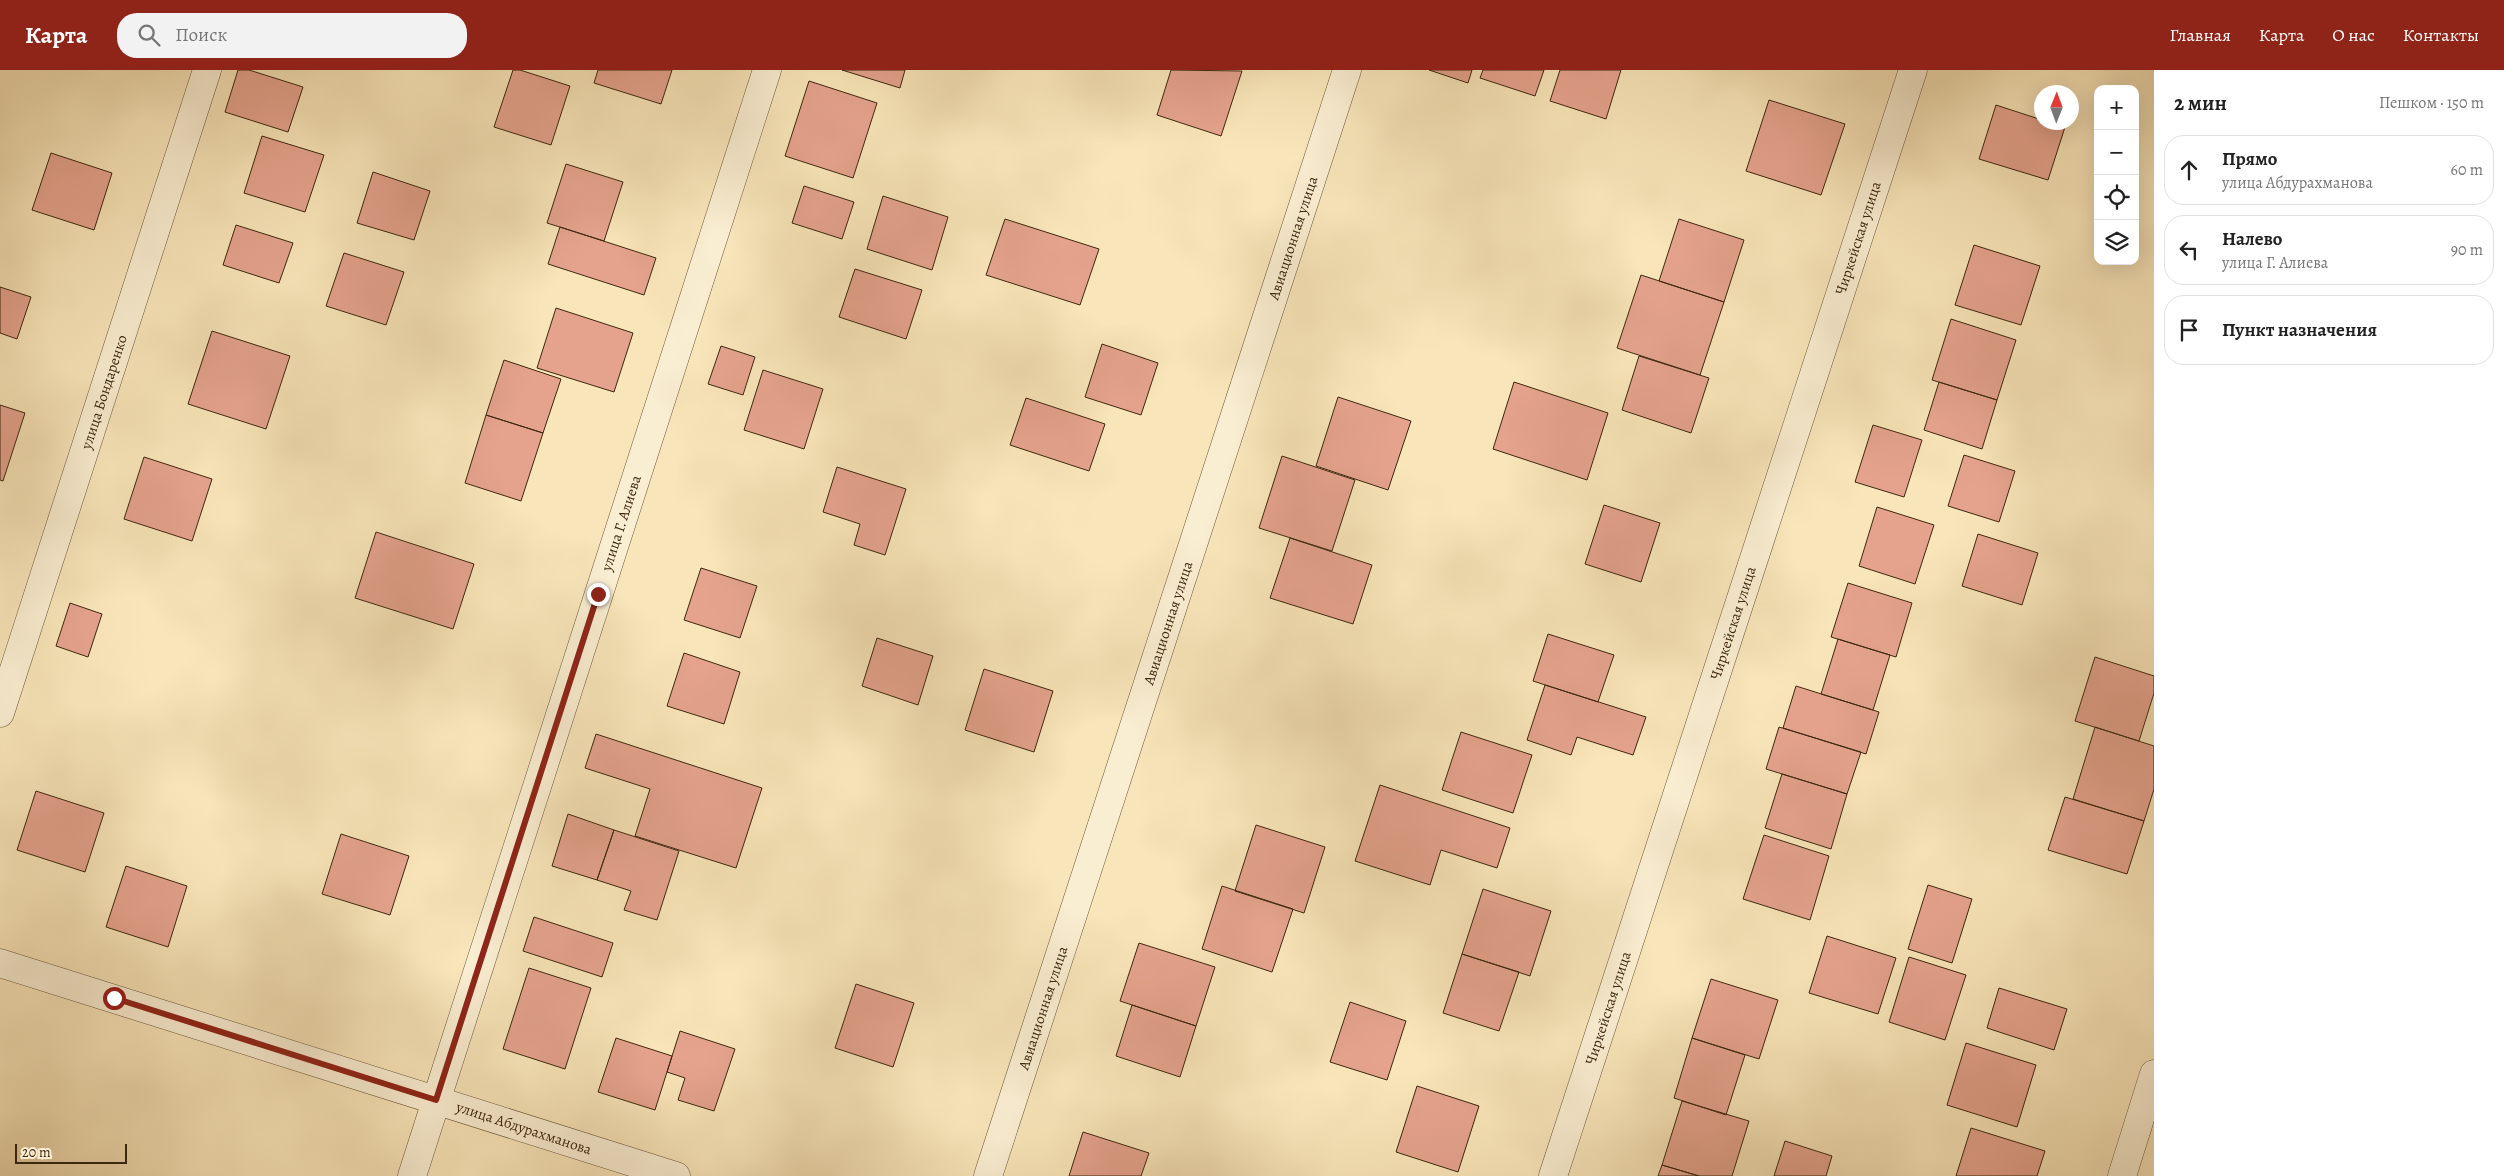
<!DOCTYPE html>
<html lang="ru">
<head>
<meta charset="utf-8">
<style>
	:root { --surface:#fff; --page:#f2f2f2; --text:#222; --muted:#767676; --line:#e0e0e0; --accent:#8f2418 }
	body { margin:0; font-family:Alegreya,serif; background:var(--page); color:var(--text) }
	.controls { position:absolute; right:15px; top:15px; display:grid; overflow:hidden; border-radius:10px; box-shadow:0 5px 20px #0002 }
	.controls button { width:45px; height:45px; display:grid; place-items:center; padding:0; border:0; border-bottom:1px solid var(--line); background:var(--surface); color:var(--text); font:25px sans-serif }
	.compass { position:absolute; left:2034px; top:15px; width:45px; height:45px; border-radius:50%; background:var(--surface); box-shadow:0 5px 20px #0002; rotate:1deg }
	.scale { position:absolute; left:15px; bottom:12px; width:112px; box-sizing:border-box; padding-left:5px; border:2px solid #3d270e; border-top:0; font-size:14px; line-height:18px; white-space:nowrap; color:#3d270e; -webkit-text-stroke:4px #faeed2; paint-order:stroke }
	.stop { position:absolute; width:15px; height:15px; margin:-11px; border:4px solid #8f2418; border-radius:50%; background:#fff }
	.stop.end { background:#8f2418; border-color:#fff; box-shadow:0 1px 5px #0008 }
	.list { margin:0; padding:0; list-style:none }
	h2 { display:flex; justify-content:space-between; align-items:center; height:65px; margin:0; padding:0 20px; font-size:21px }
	h2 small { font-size:16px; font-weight:400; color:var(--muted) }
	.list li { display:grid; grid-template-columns:32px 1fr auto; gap:15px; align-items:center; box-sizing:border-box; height:70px; margin:0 10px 10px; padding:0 10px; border:1px solid var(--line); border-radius:20px }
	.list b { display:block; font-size:19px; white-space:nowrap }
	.list p { margin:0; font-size:16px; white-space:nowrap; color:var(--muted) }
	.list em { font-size:16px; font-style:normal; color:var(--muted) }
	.icon { flex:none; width:28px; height:28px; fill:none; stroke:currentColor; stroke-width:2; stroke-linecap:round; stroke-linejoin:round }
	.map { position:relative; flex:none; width:2154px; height:1106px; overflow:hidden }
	header { display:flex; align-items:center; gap:30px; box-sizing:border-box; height:70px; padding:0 25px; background:var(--accent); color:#fff }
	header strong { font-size:24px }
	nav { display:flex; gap:28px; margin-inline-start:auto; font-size:18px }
	.search { width:350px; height:45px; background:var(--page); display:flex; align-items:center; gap:12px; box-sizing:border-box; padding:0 18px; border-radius:20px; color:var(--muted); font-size:19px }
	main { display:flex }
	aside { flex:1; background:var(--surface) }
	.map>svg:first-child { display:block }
</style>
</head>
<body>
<header>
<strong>Карта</strong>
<div class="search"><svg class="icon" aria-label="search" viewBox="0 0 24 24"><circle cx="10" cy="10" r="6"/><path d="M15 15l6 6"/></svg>Поиск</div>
<nav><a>Главная</a><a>Карта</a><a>О нас</a><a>Контакты</a></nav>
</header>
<main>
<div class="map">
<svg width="2154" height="1106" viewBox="0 0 2154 1106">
	<rect width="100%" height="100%" fill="#f8e5b9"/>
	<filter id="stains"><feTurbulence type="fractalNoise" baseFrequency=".004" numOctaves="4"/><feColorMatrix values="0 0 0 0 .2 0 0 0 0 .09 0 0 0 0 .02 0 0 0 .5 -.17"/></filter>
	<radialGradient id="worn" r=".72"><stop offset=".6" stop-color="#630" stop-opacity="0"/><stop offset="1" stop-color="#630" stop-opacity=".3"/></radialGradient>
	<!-- building -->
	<path fill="#e5a38d" stroke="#3d270e" d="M238,0H249L303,17L288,62L225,42Z
		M513,0H520L570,16L551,75L494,57Z
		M598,0H672L661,34L594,13Z
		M842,0H905L900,18Z
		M1171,0L1242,1L1221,66L1157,45Z
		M1429,0H1472L1468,13Z
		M1483,0H1544L1535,26L1480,8Z
		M1560,0H1621L1606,49L1550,31Z
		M809,11L877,33L853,108L785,86Z
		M1769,30L1845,54L1821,125L1746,101Z
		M1996,35L2042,50V52L2065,57L2048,110L1979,89Z
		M262,66L324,85L305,142L244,123Z
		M51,83L112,103L94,160L32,140Z
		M566,94L623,112L604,171L547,153Z
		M373,102L430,121L414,170L357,153Z
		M804,116L854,132L842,169L792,153Z
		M883,126L948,147L932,200L867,179Z
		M1005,149L1099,179L1080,235L986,205Z
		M1679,149L1744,170L1724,232L1659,211Z
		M236,155L293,173L279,213L223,195Z
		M560,157L656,188L644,225L548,194Z
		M1974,175L2040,196L2021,255L1955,235Z
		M344,183L404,202L386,255L326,236Z
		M855,199L922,220L906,269L839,247Z
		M1641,205L1724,232L1700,305L1617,278Z
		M0,217L31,227L17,269L0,263Z
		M556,238L633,263L614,322L537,298Z
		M1951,249L2016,270L1997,330L1932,310Z
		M212,261L290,286L266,359L188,334Z
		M1102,274L1158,293L1141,345L1085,327Z
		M721,276L755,287L743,325L708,314Z
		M1639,286L1709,308L1691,363L1622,340Z
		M504,290L561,309L543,363L486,345Z
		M763,300L823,319L804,379L744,360Z
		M1514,312L1608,343L1587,410L1493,379Z
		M1939,312L1997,330L1982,379L1924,360Z
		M1338,327L1411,351L1388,420L1316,396Z
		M1026,328L1105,354L1089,401L1010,375Z
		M0,335L25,343L3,411L0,410Z
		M486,345L543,363L521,431L465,413Z
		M1873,355L1922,370L1904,427L1855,412Z
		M1964,385L2015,401L1999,452L1948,436Z
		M1282,386L1355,410L1332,481L1259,458Z
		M144,387L212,409L192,471L124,449Z
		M837,397L906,419L885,485L854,475L860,454L823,442Z
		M1604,435L1660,453L1641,512L1585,494Z
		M1877,437L1934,455L1915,514L1859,496Z
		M376,462L474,494L453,559L355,528Z
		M1978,464L2038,483L2022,535L1962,516Z
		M1290,468L1372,495L1353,554L1270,528Z
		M701,498L757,516L740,568L684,550Z
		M1848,513L1912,533L1896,587L1831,567Z
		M70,533L102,544L88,587L56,576Z
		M1548,564L1614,585L1598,632L1533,611Z
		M877,568L933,586L918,635L862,616Z
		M1838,569L1890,585L1873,640L1821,624Z
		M684,583L740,602L724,654L667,636Z
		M2095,587L2154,606V623L2139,671L2075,651Z
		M984,599L1053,621L1034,682L965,660Z
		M1545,615L1646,647L1633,685L1577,667L1571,685L1527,670Z
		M1796,616L1879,642L1866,684L1783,658Z
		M1779,657L1861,682L1847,724L1766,699Z
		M2095,657L2154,676V719L2144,751L2073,729Z
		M1461,662L1532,685L1513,743L1442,720Z
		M596,664L762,718L736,798L635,766L650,719L585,698Z
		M1782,704L1847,724L1831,779L1765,758Z
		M1380,715L1510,758L1497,798L1441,780L1430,815L1355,791Z
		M36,721L104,743L85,802L17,780Z
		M2065,727L2144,751L2127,804L2048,780Z
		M568,744L614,760L597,810L552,796Z
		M1256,755L1325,777L1304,843L1235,821Z
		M614,760L679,781L657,850L624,840L631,821L597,810Z
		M341,764L409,786L390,845L322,824Z
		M1764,765L1829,786L1810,850L1743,829Z
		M126,796L187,816L168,877L106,857Z
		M1928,815L1972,829L1952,893L1908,879Z
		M1222,816L1293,839L1272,902L1202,879Z
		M1483,819L1551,841L1530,906L1462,884Z
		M534,847L613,873L602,907L523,881Z
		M1827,866L1896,888L1878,944L1809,923Z
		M1139,873L1215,897L1196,956L1120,931Z
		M1462,884L1519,902L1499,961L1443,943Z
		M1909,887L1966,905L1945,970L1889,952Z
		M529,898L591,918L565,999L503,979Z
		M1711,909L1778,930L1759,989L1692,968Z
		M856,914L914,933L893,997L835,978Z
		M1999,918L2067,939L2054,980L1987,958Z
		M1350,932L1406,951L1387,1010L1330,992Z
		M1132,935L1196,956L1180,1007L1116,986Z
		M680,961L735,979L714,1041L678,1030L685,1008L667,1002Z
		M616,968L672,986L655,1040L598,1022Z
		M1692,968L1745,985L1726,1045L1674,1028Z
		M1966,973L2036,995L2017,1057L1947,1035Z
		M1417,1016L1479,1036L1458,1102L1396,1082Z
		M1682,1031L1749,1051L1732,1106H1699L1662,1095Z
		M1971,1058L2045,1081L2037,1106H1956Z
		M1083,1062L1149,1083L1141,1106H1069Z
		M1785,1071L1832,1086L1826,1106H1774Z
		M1662,1095L1699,1106H1658Z"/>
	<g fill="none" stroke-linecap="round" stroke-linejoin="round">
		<!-- street casing -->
		<g stroke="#6c5639" stroke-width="29">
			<path id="street" d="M0,643L207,0
				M0,893L676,1106
				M412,1106L767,0
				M988,1106L1347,0
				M1553,1106L1913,0
				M2122,1106L2154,1004"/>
		</g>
		<!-- street -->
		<use href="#street" stroke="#faeed2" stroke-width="28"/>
	</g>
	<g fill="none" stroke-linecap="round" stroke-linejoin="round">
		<!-- route -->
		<path stroke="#8f2418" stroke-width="6" d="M114,928L436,1030L598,524"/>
	</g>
	<g text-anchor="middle" stroke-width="5" stroke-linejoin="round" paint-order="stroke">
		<!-- street labels -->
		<g font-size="15" fill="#3d270e" stroke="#faeed2">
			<text transform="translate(1293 168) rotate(-72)" y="5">Авиационная улица</text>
			<text transform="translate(1858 168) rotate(-72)" y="5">Чиркейская улица</text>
			<text transform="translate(104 322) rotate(-72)" y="5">улица Бондаренко</text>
			<text transform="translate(621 453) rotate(-72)" y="5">улица Г. Алиева</text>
			<text transform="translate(1168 553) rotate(-72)" y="5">Авиационная улица</text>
			<text transform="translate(1733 553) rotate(-72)" y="5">Чиркейская улица</text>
			<text transform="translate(1043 938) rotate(-72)" y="5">Авиационная улица</text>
			<text transform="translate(1608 938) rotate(-72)" y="5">Чиркейская улица</text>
			<text transform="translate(524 1058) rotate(18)" y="5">улица Абдурахманова</text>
		</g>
	</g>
	<rect width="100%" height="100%" filter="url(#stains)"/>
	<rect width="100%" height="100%" fill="url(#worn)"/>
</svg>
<div class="controls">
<button>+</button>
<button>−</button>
<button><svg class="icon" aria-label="locate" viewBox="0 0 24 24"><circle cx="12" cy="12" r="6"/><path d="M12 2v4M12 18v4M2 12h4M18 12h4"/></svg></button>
<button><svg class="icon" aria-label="layers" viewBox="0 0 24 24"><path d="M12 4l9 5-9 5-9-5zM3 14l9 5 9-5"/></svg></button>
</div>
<svg class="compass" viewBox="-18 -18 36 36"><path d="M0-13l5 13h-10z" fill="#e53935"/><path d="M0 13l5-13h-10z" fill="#767676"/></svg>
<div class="scale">20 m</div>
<div class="stop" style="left:114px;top:928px"></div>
<div class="stop end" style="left:598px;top:524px"></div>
</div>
<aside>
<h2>2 мин<small>Пешком · 150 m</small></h2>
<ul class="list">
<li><svg class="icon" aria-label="ahead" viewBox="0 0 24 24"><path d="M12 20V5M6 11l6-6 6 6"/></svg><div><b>Прямо</b><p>улица Абдурахманова</p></div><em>60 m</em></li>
<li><svg class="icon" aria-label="left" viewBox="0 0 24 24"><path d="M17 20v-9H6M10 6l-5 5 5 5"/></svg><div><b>Налево</b><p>улица Г. Алиева</p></div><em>90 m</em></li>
<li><svg class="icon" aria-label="arrive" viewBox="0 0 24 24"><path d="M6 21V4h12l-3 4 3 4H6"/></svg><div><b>Пункт назначения</b></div></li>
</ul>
</aside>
</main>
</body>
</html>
